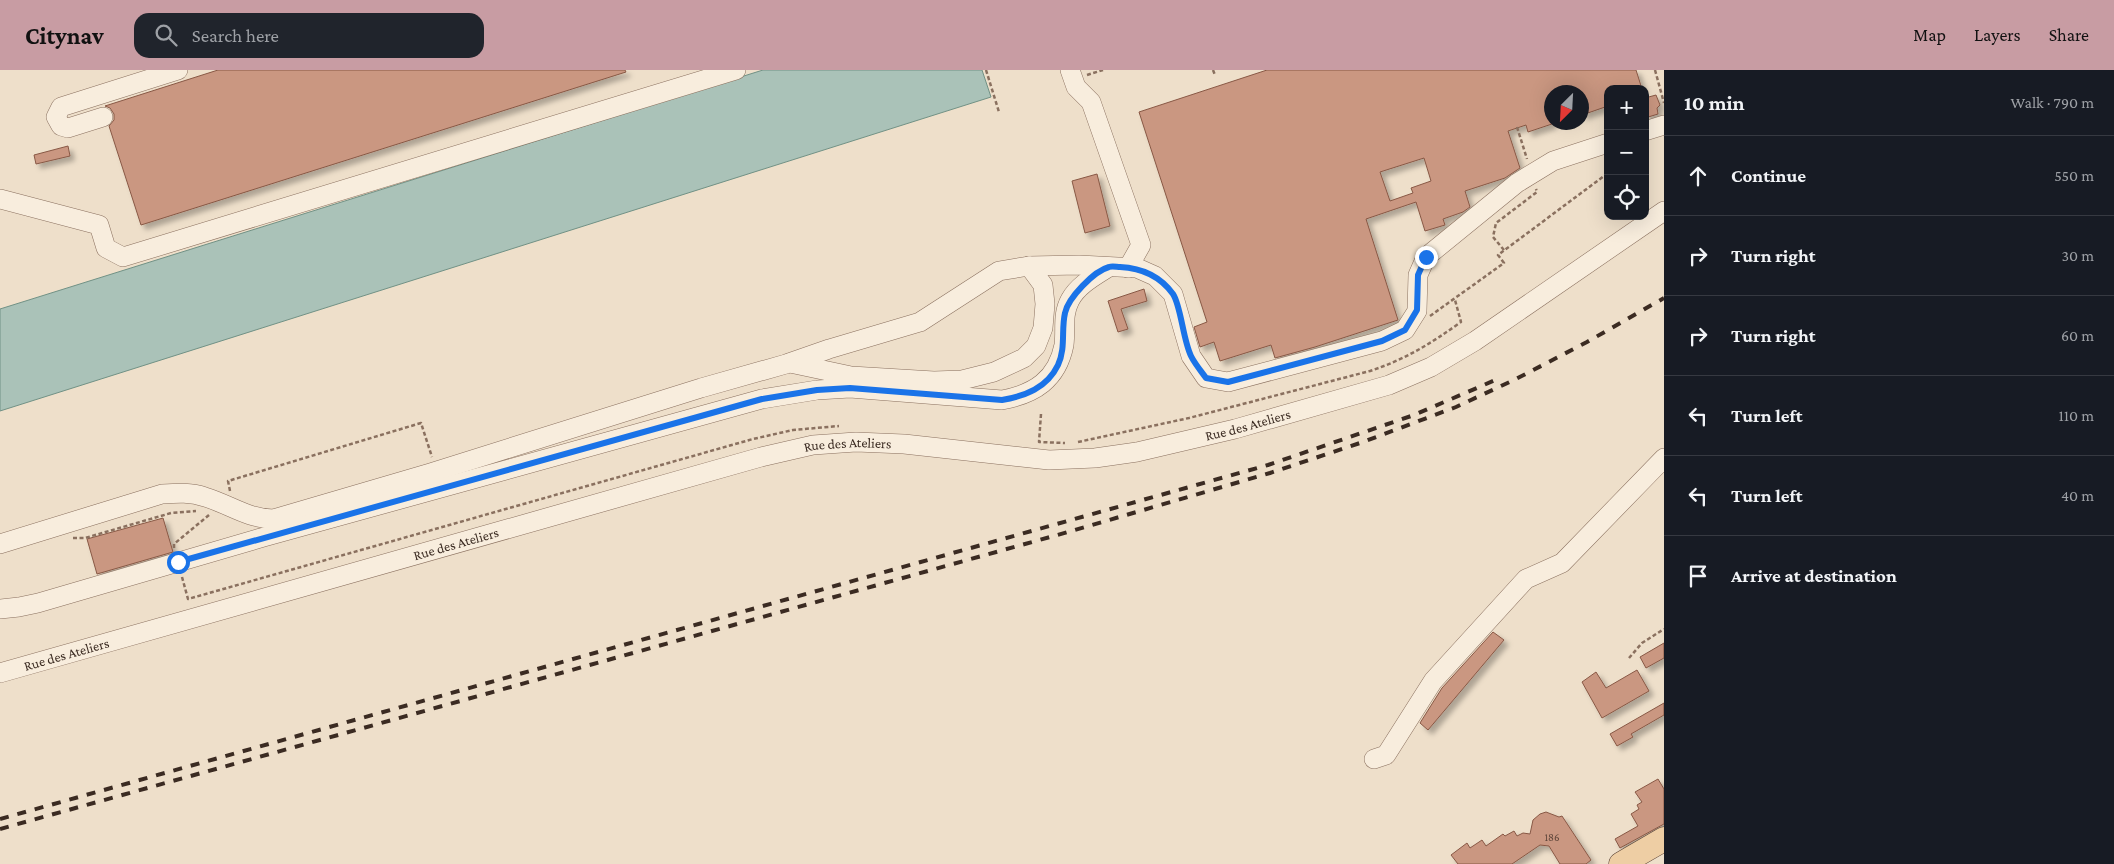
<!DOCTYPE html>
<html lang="en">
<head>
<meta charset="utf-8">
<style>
	:root { --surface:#171b24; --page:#20242c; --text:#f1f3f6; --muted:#9ea1a6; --line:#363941; --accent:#c89ca3 }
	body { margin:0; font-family:"Crimson Pro",serif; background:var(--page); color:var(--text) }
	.controls { position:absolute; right:15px; top:15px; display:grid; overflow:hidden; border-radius:10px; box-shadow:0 5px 20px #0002 }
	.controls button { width:45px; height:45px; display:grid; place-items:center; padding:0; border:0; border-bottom:1px solid var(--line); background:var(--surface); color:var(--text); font:25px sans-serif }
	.compass { position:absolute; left:1544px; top:15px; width:45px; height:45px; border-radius:50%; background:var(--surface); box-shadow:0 5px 20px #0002; rotate:204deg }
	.stop { position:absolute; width:15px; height:15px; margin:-11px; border:4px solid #1a73e8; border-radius:50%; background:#fff }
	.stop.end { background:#1a73e8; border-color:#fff; box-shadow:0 1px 5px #0008 }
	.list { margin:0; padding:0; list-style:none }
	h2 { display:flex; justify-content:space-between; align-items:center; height:65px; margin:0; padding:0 20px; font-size:21px }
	h2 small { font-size:16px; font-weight:400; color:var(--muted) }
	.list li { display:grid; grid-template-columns:32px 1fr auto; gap:15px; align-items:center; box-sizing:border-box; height:80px; padding:0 20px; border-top:1px solid var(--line) }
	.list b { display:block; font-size:19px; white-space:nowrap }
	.list em { font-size:16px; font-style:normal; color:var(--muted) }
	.icon { flex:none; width:28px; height:28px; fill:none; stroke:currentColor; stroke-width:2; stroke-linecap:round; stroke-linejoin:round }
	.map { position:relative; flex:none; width:1664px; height:794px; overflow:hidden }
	header { display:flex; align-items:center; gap:30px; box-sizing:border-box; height:70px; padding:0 25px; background:var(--accent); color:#111 }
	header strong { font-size:24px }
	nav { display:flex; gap:28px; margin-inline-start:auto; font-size:18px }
	.search { width:350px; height:45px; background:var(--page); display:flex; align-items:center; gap:12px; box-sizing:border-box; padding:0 18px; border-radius:15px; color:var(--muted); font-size:19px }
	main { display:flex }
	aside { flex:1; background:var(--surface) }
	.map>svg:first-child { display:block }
</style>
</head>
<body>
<header>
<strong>Citynav</strong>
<div class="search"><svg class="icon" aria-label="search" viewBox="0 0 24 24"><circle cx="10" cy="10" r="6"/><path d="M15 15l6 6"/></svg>Search here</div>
<nav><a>Map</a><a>Layers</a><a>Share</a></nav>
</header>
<main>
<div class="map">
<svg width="1664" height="794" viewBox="0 0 1664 794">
	<defs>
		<filter id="shadow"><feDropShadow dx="4.5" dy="4.5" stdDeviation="2.5" flood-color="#0004"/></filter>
	</defs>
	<rect width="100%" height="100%" fill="#eedfca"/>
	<!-- water -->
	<path fill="#aac2b8" stroke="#719185" d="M763,0H982L991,27L0,341V239Z"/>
	<!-- building -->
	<path fill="#ca9781" stroke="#885845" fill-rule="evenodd" filter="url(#shadow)" d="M218,0H625L626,2L141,155L109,56L114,50V44L110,38L105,36Z
		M1267,0H1636L1642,19H1608V36L1582,45V22H1552V54L1528,62L1526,55L1508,61L1520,98L1505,108L1465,121L1470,137L1463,142L1443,149L1445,155L1425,161L1416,132L1366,149L1398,250L1315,277L1275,288L1271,275L1220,291L1214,272L1200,277L1194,257L1207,252L1139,42ZM1424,88L1431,111L1411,118L1413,123L1390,131L1380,102Z
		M1656,25L1660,35L1657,38L1658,44L1645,48V28Z
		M68,76L70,86L36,94L34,85Z
		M1097,104L1110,156L1085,163L1072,111Z
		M1144,219L1147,231L1121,239L1128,259L1118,262L1108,231Z
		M163,448L173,482L97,504L87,469Z
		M1493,562L1504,570L1428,660L1420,653L1442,618Z
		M1664,573V588L1646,598L1640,587Z
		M1637,600L1649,621L1602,648L1582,612L1596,602L1606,618Z
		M1664,633V645L1631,664L1633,667L1617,676L1610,664Z
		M1658,709L1664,719V754L1620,778L1615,769L1638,756L1631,744L1639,739L1637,735L1642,732L1635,722Z
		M1546,742L1559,747L1562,746L1591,790L1586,794H1560L1549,776L1540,775L1512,794H1458L1451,785L1467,773L1470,778L1482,770L1486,776L1503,764L1505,766L1514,761L1517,766L1523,763L1530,764L1533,750L1540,744Z"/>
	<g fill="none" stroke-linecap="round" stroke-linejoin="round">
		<!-- minor casing -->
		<g stroke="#8a705f" stroke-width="20">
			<g id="minor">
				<path d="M1070,0L1076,17L1091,32L1141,175L1128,198"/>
				<path d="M103,47L68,58L61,56L56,47L61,37L178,0"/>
				<path d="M1645,61L1664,55"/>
				<path d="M0,129L99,155L106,178L123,187L736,0"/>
				<path d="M790,293L851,306L934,311L962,310L994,302L1024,288L1036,276L1043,258L1045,234L1043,215L1029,196"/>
				<path d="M0,474L162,424C177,423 191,422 205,427C231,435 246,448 273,449L430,403L701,318L786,294L829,279L920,252L999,201L1029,196L1079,195L1137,198L1155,206L1173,224L1191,286L1206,308L1228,312L1382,271L1405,260L1417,241L1418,205L1426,187L1517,113L1553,91L1608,73"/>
				<path d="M0,539L19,537L38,533L264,467L762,329L817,320L850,318L1002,330C1034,324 1057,310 1064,275C1066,259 1062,245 1070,230C1078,215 1095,206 1109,197"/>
				<path id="s1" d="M0,603L761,387L813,375L856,372L904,374L1049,390L1095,388L1137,382L1235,359L1389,315L1431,297L1475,271L1664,141"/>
				<path d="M1374,689L1386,685L1433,611L1526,509L1562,493L1664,388"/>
			</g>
		</g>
		<!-- major casing -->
		<g stroke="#583f32" stroke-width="25">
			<path id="major" d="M1621,794L1664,769"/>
		</g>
		<!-- path -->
		<path stroke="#8a705f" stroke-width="2.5" stroke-dasharray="4 2.5" stroke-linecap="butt" d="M986,0L999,42
			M1213,0L1215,5
			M1655,0L1664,33
			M1087,5L1103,0
			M1517,57L1527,89
			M1504,180L1493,167L1496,153L1537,122L1536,119
			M1430,246L1504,193L1498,185L1608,103
			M1041,344L1039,372L1065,373
			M1078,372L1189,348L1370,301C1406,289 1430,274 1461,252L1455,230
			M230,421L228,411L421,353L432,387
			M73,468H85L171,443L196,441
			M174,478V474L209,445
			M182,507L188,529L753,369L793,360L839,356
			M1629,588L1642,573L1664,559"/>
		<!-- minor -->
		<use href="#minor" stroke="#f8eddd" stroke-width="19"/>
		<!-- major -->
		<use href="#major" stroke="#eecea4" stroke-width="24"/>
		<!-- rail -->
		<path stroke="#3b2b22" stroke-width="4" stroke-dasharray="9 9" stroke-linecap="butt" d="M0,749L1268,395L1414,345L1500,308
			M0,759L1068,462L1270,403L1363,372L1456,337L1516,309L1587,272L1664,228"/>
	</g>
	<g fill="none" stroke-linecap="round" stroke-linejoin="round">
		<!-- route -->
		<path stroke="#1a73e8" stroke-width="6" d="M178,492L762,329L817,320L850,318L1002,330C1025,326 1047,318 1058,295C1066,278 1061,260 1065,243C1068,228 1094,201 1109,197C1112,196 1117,197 1120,197C1141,198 1160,206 1173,224C1181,236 1183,270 1191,286C1195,294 1201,301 1206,308L1228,312L1382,271L1405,260L1417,240L1418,205L1426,187"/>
	</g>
	<g text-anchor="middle" stroke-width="5" stroke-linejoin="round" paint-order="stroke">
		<!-- number labels -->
		<g font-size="11" fill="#5f463a">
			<text x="1552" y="771">186</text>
		</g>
		<!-- street labels -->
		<g font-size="14" fill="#3b2b22" stroke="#f5ead9">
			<text dy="5" stroke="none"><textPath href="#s1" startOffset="1284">Rue des Ateliers</textPath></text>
			<text dy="5" stroke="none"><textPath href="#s1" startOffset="879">Rue des Ateliers</textPath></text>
			<text dy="5" stroke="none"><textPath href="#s1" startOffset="474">Rue des Ateliers</textPath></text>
			<text dy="5" stroke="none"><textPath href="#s1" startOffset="69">Rue des Ateliers</textPath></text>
		</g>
	</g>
</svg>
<div class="controls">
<button>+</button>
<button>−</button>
<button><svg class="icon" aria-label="locate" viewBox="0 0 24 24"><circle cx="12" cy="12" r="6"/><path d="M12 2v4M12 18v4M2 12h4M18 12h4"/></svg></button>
</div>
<svg class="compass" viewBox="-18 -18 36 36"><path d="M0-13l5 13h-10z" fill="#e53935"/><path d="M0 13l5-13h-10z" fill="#9ea1a6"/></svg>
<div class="stop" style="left:178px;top:492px"></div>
<div class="stop end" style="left:1426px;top:187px"></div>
</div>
<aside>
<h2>10 min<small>Walk · 790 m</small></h2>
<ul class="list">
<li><svg class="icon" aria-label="ahead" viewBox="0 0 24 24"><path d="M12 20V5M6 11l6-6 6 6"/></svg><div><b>Continue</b></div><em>550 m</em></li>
<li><svg class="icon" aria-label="right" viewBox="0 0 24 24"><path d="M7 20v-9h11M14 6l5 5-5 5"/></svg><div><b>Turn right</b></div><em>30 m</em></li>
<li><svg class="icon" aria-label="right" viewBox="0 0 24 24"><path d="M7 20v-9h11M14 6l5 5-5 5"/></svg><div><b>Turn right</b></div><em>60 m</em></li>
<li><svg class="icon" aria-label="left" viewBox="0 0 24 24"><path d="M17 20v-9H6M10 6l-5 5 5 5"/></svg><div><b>Turn left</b></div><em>110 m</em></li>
<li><svg class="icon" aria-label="left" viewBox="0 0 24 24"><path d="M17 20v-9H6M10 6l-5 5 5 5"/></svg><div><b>Turn left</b></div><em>40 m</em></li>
<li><svg class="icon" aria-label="arrive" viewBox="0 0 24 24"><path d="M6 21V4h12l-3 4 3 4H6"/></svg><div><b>Arrive at destination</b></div></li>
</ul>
</aside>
</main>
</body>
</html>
